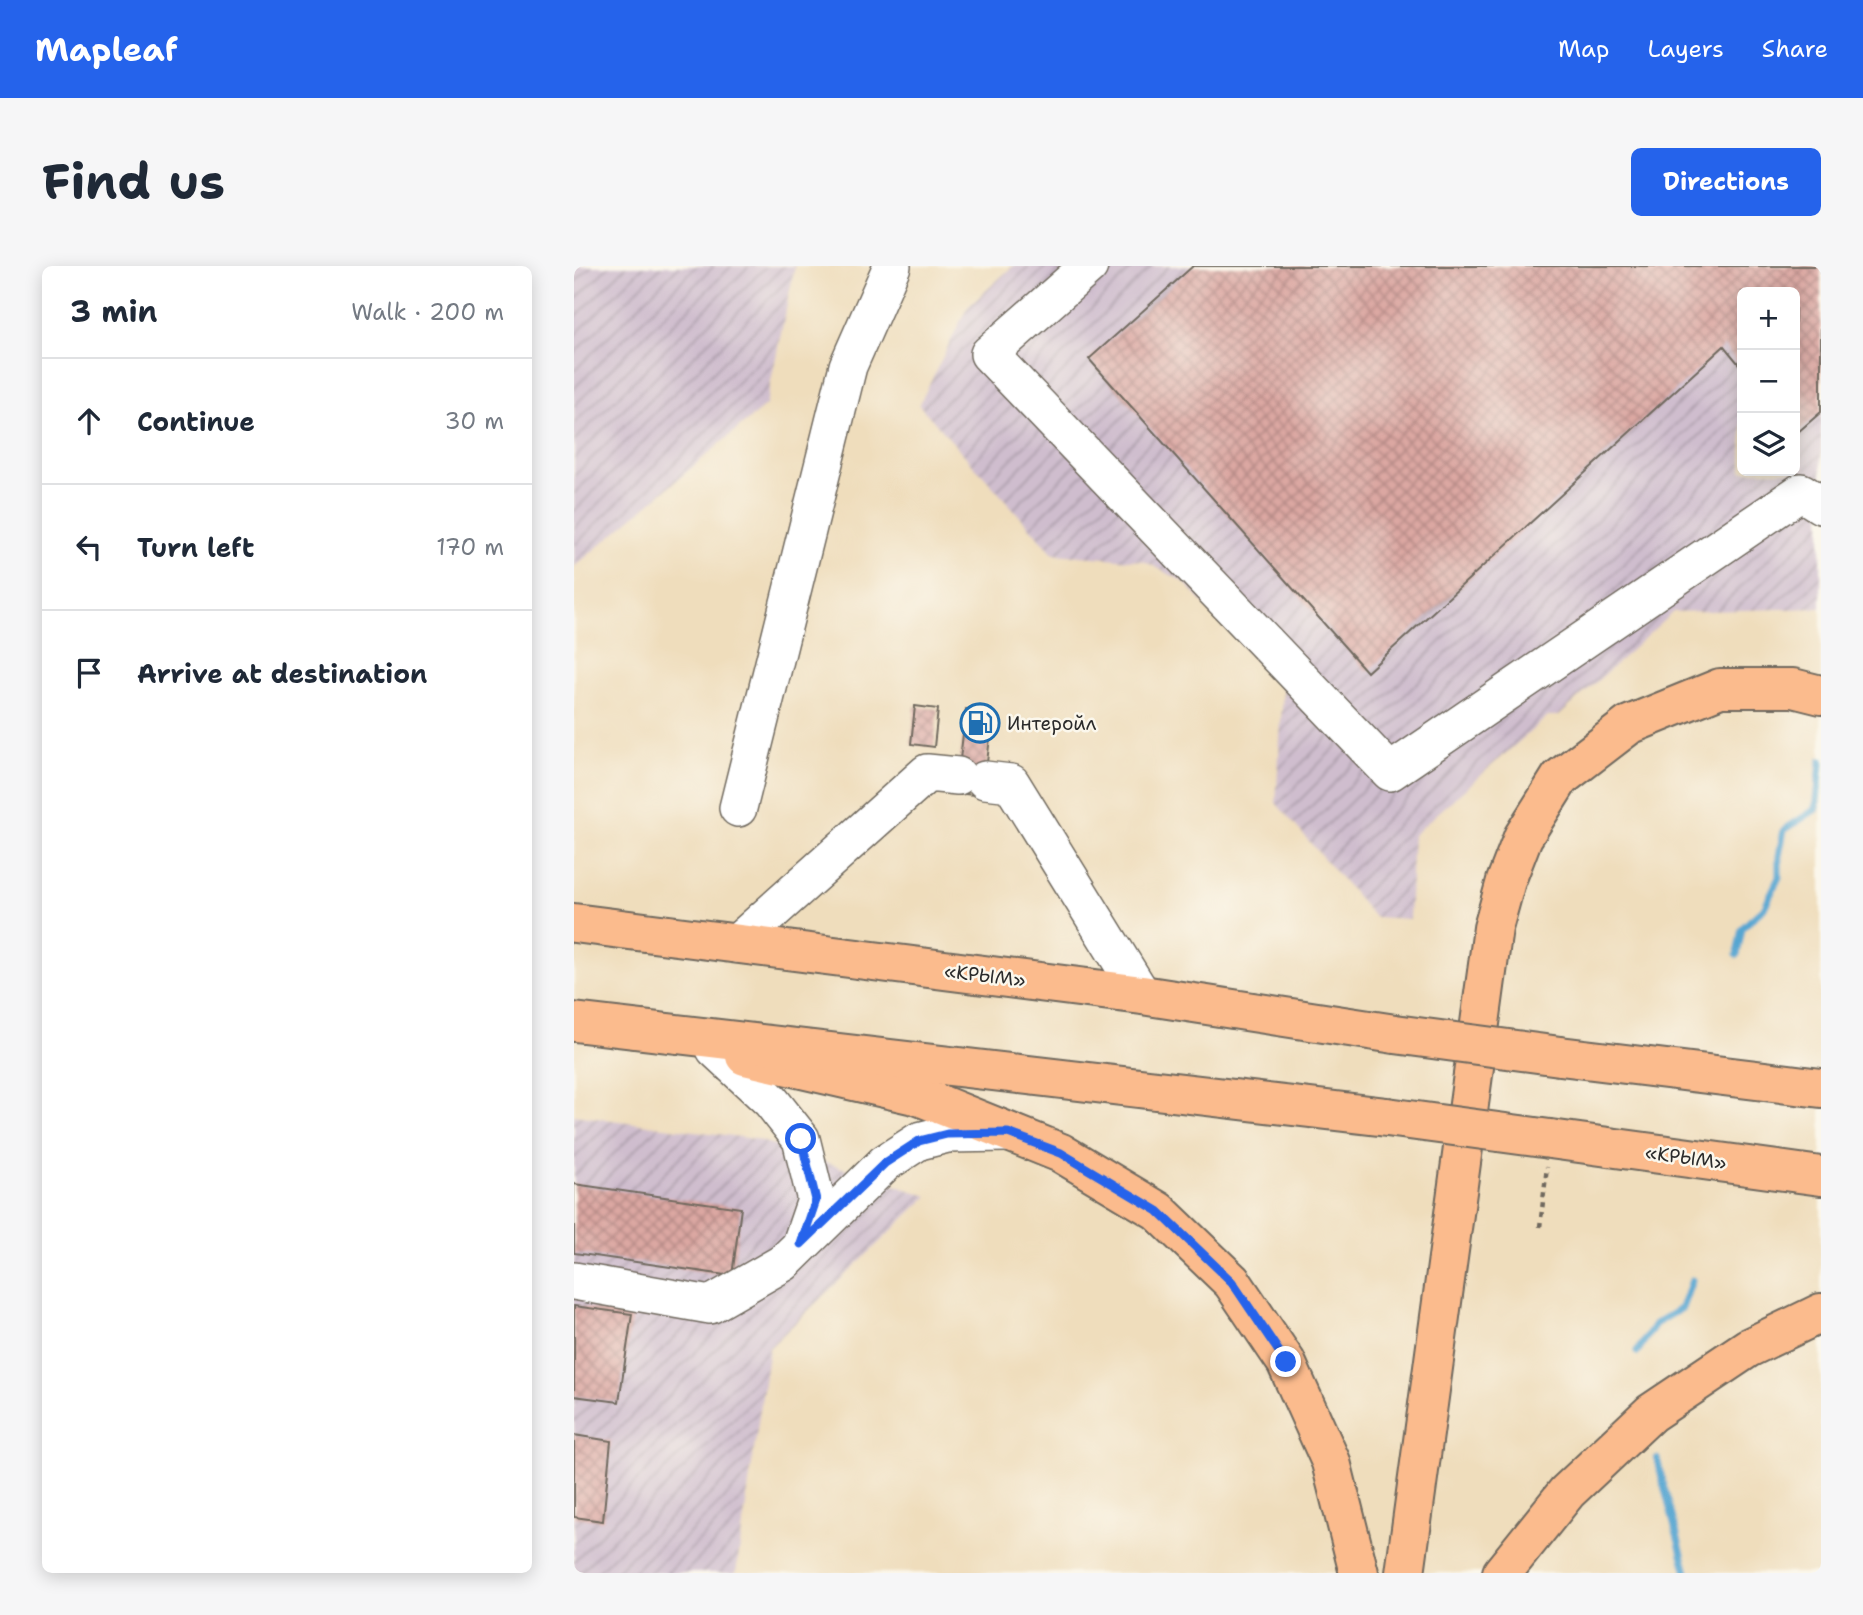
<!DOCTYPE html>
<html lang="en">
<head>
<meta charset="utf-8">
<style>
	:root { --surface:#fff; --page:#f6f6f7; --text:#1f2937; --muted:#747a83; --line:#e0e1e3; --accent:#2563eb }
	body { margin:0; font-family:"Shantell Sans",sans-serif; background:var(--page); color:var(--text) }
	.controls { position:absolute; right:21px; top:21px; display:grid; overflow:hidden; border-radius:10px; box-shadow:0 4px 18px #0003 }
	.controls button { width:63px; height:63px; display:grid; place-items:center; padding:0; border:0; border-bottom:2px solid var(--line); background:var(--surface); color:var(--text); font:35px sans-serif }
	.stop { position:absolute; width:21px; height:21px; margin:-16px; border:5px solid #2563eb; border-radius:50%; background:#fff }
	.stop.end { background:#2563eb; border-color:#fff; box-shadow:0 2px 7px #0008 }
	.list { margin:0; padding:0; list-style:none }
	h2 { display:flex; justify-content:space-between; align-items:center; height:91px; margin:0; padding:0 28px; font-size:30px }
	h2 small { font-size:23px; font-weight:400; color:var(--muted) }
	.list li { display:grid; grid-template-columns:46px 1fr auto; gap:21px; align-items:center; box-sizing:border-box; height:126px; padding:0 28px; border-top:2px solid var(--line) }
	.list b { display:block; font-size:26px; white-space:nowrap }
	.list em { font-size:23px; font-style:normal; color:var(--muted) }
	.icon { flex:none; width:38px; height:38px; fill:none; stroke:currentColor; stroke-width:2; stroke-linecap:round; stroke-linejoin:round }
	.map { position:relative; flex:none; width:1247px; height:1307px; overflow:hidden; border-radius:10px }
	header { display:flex; align-items:center; gap:42px; box-sizing:border-box; height:98px; padding:0 35px; background:var(--accent); color:#fff }
	header strong { font-size:33px }
	nav { display:flex; gap:38px; margin-inline-start:auto; font-size:24px }
	.intro { display:flex; align-items:center; justify-content:space-between; box-sizing:border-box; height:168px; padding:0 42px }
	h1 { margin:0; font-size:49px }
	.button { padding:18px 32px; border-radius:10px; background:var(--accent); color:#fff; font-size:24px; font-weight:700 }
	main { display:flex; gap:42px; padding:0 42px }
	aside { flex:1; background:var(--surface); border-radius:10px; box-shadow:0 4px 18px #0003 }
	.map>svg:first-child { display:block }
</style>
</head>
<body>
<header>
<strong>Mapleaf</strong>
<nav><a>Map</a><a>Layers</a><a>Share</a></nav>
</header>
<div class="intro"><h1>Find us</h1><a class="button">Directions</a></div>
<main>
<aside>
<h2>3 min<small>Walk · 200 m</small></h2>
<ul class="list">
<li><svg class="icon" aria-label="ahead" viewBox="0 0 24 24"><path d="M12 20V5M6 11l6-6 6 6"/></svg><div><b>Continue</b></div><em>30 m</em></li>
<li><svg class="icon" aria-label="left" viewBox="0 0 24 24"><path d="M17 20v-9H6M10 6l-5 5 5 5"/></svg><div><b>Turn left</b></div><em>170 m</em></li>
<li><svg class="icon" aria-label="arrive" viewBox="0 0 24 24"><path d="M6 21V4h12l-3 4 3 4H6"/></svg><div><b>Arrive at destination</b></div></li>
</ul>
</aside>
<div class="map">
<svg width="1247" height="1307" viewBox="0 0 1247 1307">
	<defs>
		<pattern id="industrial-furrows" width="10" height="10" patternUnits="userSpaceOnUse" patternTransform="scale(1.75)"><rect width="10" height="10" fill="#cfbdce"/><path d="M-1 1l2-2M0 10L10 0M9 11l2-2" fill="none" stroke="#a89aa7"/></pattern>
		<pattern id="building-cross-hatch" width="8" height="8" patternUnits="userSpaceOnUse" patternTransform="scale(1.75)"><rect width="8" height="8" fill="#dba7a2"/><path d="M0 0l8 8M0 8l8-8" fill="none" stroke="#b28884"/></pattern>
	</defs>
	<rect width="100%" height="100%" fill="#fbf7ec"/>
	<filter id="ink" filterUnits="userSpaceOnUse"><feTurbulence type="fractalNoise" baseFrequency=".0143" numOctaves="2"/><feDisplacementMap in="SourceGraphic" scale="14" xChannelSelector="R" yChannelSelector="G"/><feConvolveMatrix kernelMatrix="1 2 1 2 8 2 1 2 1" color-interpolation-filters="sRGB"/></filter>
	<filter id="wash" filterUnits="userSpaceOnUse"><feTurbulence type="fractalNoise" baseFrequency=".00686" numOctaves="4" result="noise"/><feDisplacementMap in="SourceGraphic" scale="28" xChannelSelector="R" yChannelSelector="G"/><feGaussianBlur stdDeviation="1.57" result="paint"/><feColorMatrix in="noise" values="0 0 0 0 0 0 0 0 0 0 0 0 0 0 0 0 0 1.4 0 .05"/><feComposite in="paint" operator="in"/></filter>
	<g filter="url(#wash)">
		<rect width="100%" height="100%" fill="#efddbc"/>
		<!-- industrial -->
		<path fill="url(#industrial-furrows)" fill-rule="evenodd" d="M0,0H221L192,139L0,301Z
			M439,0H1247V342L1099,346L985,450H974L839,569L835,653L800,651L702,537L709,424L610,316L570,295L480,288L345,139L393,42ZM1168,26H1221V205H1168Z
			M0,849L181,873L354,930L195,1082L162,1307H0Z"/>
		<g fill="none" stroke-linecap="round" stroke-linejoin="round">
			<!-- stream -->
			<path stroke="#57a6d1" stroke-width="7" d="M1163,689L1168,662L1190,642L1205,611V590L1210,564L1242,543L1247,495
				M1063,1086L1081,1058L1108,1042L1118,1014
				M1083,1193L1113,1307"/>
		</g>
		<g id="blocks">
			<!-- building -->
			<path fill="url(#building-cross-hatch)" d="M619,0H1247V146L1223,167L1221,165V26H1168V102L1150,80L793,406L515,93Z
				M341,440L364,443L360,481L337,478Z
				M392,443L419,446L409,530L382,527Z
				M0,918L167,942L158,1010L0,987Z
				M0,1040L58,1048L45,1136L0,1130Z
				M0,1169L37,1175L29,1255L0,1251Z"/>
		</g>
	</g>
	<g filter="url(#ink)">
		<use href="#blocks" fill-opacity="0" stroke="#70695e" stroke-width="2"/>
		<g fill="none" stroke-linecap="round" stroke-linejoin="round">
			<!-- minor casing -->
			<g stroke="#70695e" stroke-width="40">
				<path id="minor" d="M515,0L415,88L816,506L1227,226L1247,239
					M411,514L437,517L568,729
					M164,542L274,100L318,0
					M162,678L353,507L384,510
					M141,783L197,835L227,873L242,934L227,978
					M0,1015L136,1039L209,997L311,897L345,875L373,868L434,867"/>
			</g>
			<!-- major casing -->
			<g stroke="#70695e" stroke-width="42">
				<path id="major" d="M171,790L345,830L487,887L584,945L658,1016L712,1096L757,1196L785,1307
					M831,1307L919,662L932,615L949,571L986,512L1055,459L1146,422H1219L1247,429
					M928,1307L993,1226L1077,1147L1174,1082L1247,1047"/>
			</g>
			<!-- highway casing -->
			<g stroke="#70695e" stroke-width="42">
				<path id="highway" d="M0,657L568,729L821,768
					M0,756L813,851
					M986,790L1247,822
					M976,873L1247,910"/>
			</g>
			<!-- path -->
			<path stroke="#70695e" stroke-width="4.5" stroke-dasharray="5 5" stroke-linecap="butt" d="M966,961L973,901"/>
			<!-- minor -->
			<use href="#minor" stroke="#fff" stroke-width="37"/>
			<!-- major -->
			<use href="#major" stroke="#fbbb8d" stroke-width="38"/>
			<!-- highway -->
			<use href="#highway" stroke="#fbbb8d" stroke-width="38"/>
			<!-- highway-bridge casing -->
			<g stroke="#70695e" stroke-width="42" stroke-linecap="butt">
				<path id="highway-bridge" d="M821,768L986,790
					M813,851L976,873"/>
			</g>
			<!-- highway-bridge -->
			<use href="#highway-bridge" stroke="#fbbb8d" stroke-width="38"/>
		</g>
	</g>
	<g fill="none" stroke-linecap="round" stroke-linejoin="round" filter="url(#ink)">
		<!-- route -->
		<path stroke="#2563eb" stroke-width="9" d="M227,873L242,934L227,978L311,897L345,875L373,868L434,867L487,887L584,945L658,1016L712,1096"/>
	</g>
	<!-- icons -->
	<defs>
		<g id="fuel-ring" transform="scale(2.0125)"><circle r="9.5" fill="#fbf7ec" stroke="#1f6fb2" stroke-width="1.5"/><path d="M-5.5-6h7V0h2V4h1.3V-2.5L3-4.5l.8-.8L6-3V5H2.5V1h-1V6h-7ZM-4.2-4.7v3.2H.2V-4.7Z" fill="#1f6fb2"/></g>
	</defs>
	<g fill-rule="evenodd">
		<use href="#fuel-ring" x="406" y="457"/>
	</g>
	<g text-anchor="middle" stroke-width="5" stroke-linejoin="round" paint-order="stroke">
		<!-- poi labels -->
		<g font-size="19" fill="#2b2b2b" stroke="#fbf7ec" text-anchor="start">
			<text x="433" y="464">Интеройл</text>
		</g>
		<!-- street labels -->
		<g font-size="19" fill="#2b2b2b" stroke="#fbf7ec">
			<text transform="translate(411 709) rotate(7)" y="7">«КРЫМ»</text>
			<text transform="translate(1112 891) rotate(8)" y="7">«КРЫМ»</text>
		</g>
	</g>
</svg>
<div class="controls">
<button>+</button>
<button>−</button>
<button><svg class="icon" aria-label="layers" viewBox="0 0 24 24"><path d="M12 4l9 5-9 5-9-5zM3 14l9 5 9-5"/></svg></button>
</div>
<div class="stop" style="left:227px;top:873px"></div>
<div class="stop end" style="left:712px;top:1096px"></div>
</div>
</main>
</body>
</html>
